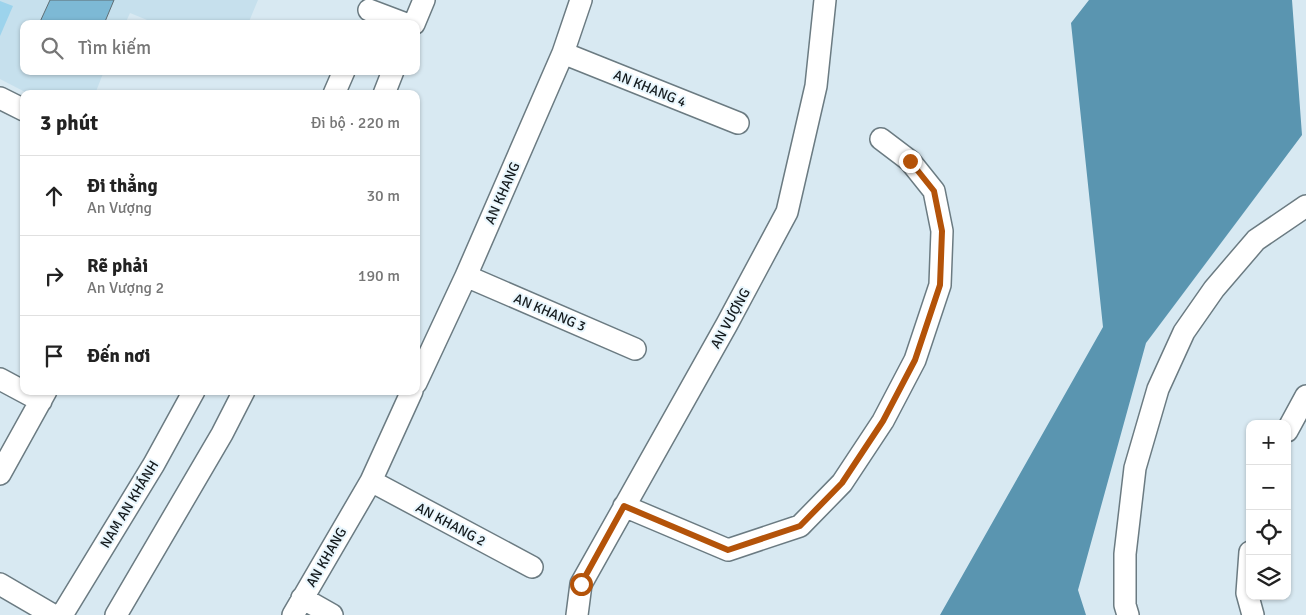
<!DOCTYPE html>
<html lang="vi">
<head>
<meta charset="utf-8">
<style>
	:root { --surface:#fff; --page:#f6f6f6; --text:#222; --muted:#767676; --line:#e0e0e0 }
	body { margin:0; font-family:Signika,sans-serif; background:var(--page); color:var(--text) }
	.controls { position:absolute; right:15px; bottom:15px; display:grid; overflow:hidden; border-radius:10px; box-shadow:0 1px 4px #0004 }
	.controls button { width:45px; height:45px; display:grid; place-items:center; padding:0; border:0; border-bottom:1px solid var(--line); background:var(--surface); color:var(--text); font:25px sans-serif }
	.stop { position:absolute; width:15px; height:15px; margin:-11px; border:4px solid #b45309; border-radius:50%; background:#fff }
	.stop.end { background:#b45309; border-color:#fff; box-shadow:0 1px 5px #0008 }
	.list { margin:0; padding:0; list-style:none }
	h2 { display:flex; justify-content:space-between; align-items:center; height:65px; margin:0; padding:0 20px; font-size:21px }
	h2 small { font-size:16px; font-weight:400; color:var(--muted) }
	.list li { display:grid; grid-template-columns:32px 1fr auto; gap:15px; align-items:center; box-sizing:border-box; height:80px; padding:0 20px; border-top:1px solid var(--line) }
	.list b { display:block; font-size:19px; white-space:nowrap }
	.list p { margin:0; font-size:16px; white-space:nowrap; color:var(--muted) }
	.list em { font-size:16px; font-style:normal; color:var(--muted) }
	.icon { flex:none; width:28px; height:28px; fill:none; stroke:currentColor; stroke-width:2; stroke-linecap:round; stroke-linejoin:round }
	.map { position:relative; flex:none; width:1306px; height:615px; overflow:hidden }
	.search { position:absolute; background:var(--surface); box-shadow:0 1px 4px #0004; left:20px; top:20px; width:400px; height:55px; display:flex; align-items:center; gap:12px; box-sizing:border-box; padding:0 18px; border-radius:10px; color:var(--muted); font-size:19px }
	.panel { position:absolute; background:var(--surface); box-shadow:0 1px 4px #0004; left:20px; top:90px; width:400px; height:305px; border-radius:10px }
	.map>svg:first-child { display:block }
</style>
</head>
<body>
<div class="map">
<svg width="1306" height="615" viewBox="0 0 1306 615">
	<rect width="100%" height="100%" fill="#d8e9f2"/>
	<!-- built -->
	<path fill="#c6e0ed" d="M0,0H258L248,24H157L130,13L125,24H24V71H104L95,94H29L0,79Z"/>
	<!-- green -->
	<path fill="#9cd3ec" d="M0,1L13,6L0,36Z"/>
	<!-- water -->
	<path fill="#5a95b0" d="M1089,0H1292L1302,135L1146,343L1078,590L1086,615H940L1103,327L1071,23Z"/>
	<!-- building -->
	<path fill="#7db9d5" stroke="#5e6e75" d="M50,0H114L104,24H39Z"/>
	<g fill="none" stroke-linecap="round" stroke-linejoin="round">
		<!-- minor casing -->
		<g stroke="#6b7b82" stroke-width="24">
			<path id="minor" d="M369,10L406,24
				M414,24L424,0
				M563,53L738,123
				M334,94L344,71
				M384,94L393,71
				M0,98L24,110
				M466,276L635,349
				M0,379L41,401
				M416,383L466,276L563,53L581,0
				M1287,431L1306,396
				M0,474L46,391
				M371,481L532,567
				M624,506L728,550L800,526L842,483L883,421L915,360L940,285L942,231L934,191L910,161L881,139
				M1250,552L1247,593L1253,615
				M0,584L53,615
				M302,598L332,615
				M62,615L154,464L194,391
				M116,615L222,434L244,391
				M293,615L371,481L412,391
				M577,615L581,584L727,324L787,212L816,86L825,0
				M1128,615L1125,605V554L1135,468L1158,389L1184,332L1214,289L1256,240L1306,206"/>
		</g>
		<!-- minor -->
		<use href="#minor" stroke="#fff" stroke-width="21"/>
	</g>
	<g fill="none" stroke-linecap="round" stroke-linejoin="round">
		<!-- route -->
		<path stroke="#b45309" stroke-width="6" d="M581,584L624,506L728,550L800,526L842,483L883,421L915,360L940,285L942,231L934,191L910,161"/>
	</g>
	<g text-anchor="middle" stroke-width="4" stroke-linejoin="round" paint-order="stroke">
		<!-- street labels -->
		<g font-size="14" fill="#13191c" stroke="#e8f6fd">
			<text transform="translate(650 88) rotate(22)" y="5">AN KHANG 4</text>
			<text transform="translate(502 193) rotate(-66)" y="5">AN KHANG</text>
			<text transform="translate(550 312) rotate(23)" y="5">AN KHANG 3</text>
			<text transform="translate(730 318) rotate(-61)" y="5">AN VƯỢNG</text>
			<text transform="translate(129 504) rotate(-59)" y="5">NAM AN KHÁNH</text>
			<text transform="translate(451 524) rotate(28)" y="5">AN KHANG 2</text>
			<text transform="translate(326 557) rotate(-60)" y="5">AN KHANG</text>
		</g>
	</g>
</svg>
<div class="controls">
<button>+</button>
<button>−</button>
<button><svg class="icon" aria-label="locate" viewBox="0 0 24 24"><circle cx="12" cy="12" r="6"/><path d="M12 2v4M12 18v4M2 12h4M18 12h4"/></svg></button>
<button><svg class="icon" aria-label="layers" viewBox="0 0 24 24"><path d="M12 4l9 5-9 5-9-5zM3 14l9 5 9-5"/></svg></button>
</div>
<div class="stop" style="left:581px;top:584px"></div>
<div class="stop end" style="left:910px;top:161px"></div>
<div class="search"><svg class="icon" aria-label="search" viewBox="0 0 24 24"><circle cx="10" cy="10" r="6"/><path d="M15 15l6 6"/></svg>Tìm kiếm</div>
<section class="panel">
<h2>3 phút<small>Đi bộ · 220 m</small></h2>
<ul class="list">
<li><svg class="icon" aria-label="ahead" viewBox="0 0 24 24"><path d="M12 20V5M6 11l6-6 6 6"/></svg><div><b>Đi thẳng</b><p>An Vượng</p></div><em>30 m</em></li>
<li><svg class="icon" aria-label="right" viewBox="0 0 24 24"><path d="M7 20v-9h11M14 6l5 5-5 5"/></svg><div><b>Rẽ phải</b><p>An Vượng 2</p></div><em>190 m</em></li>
<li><svg class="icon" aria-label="arrive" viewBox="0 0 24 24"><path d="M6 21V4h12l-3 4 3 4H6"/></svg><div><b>Đến nơi</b></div></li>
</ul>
</section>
</div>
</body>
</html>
